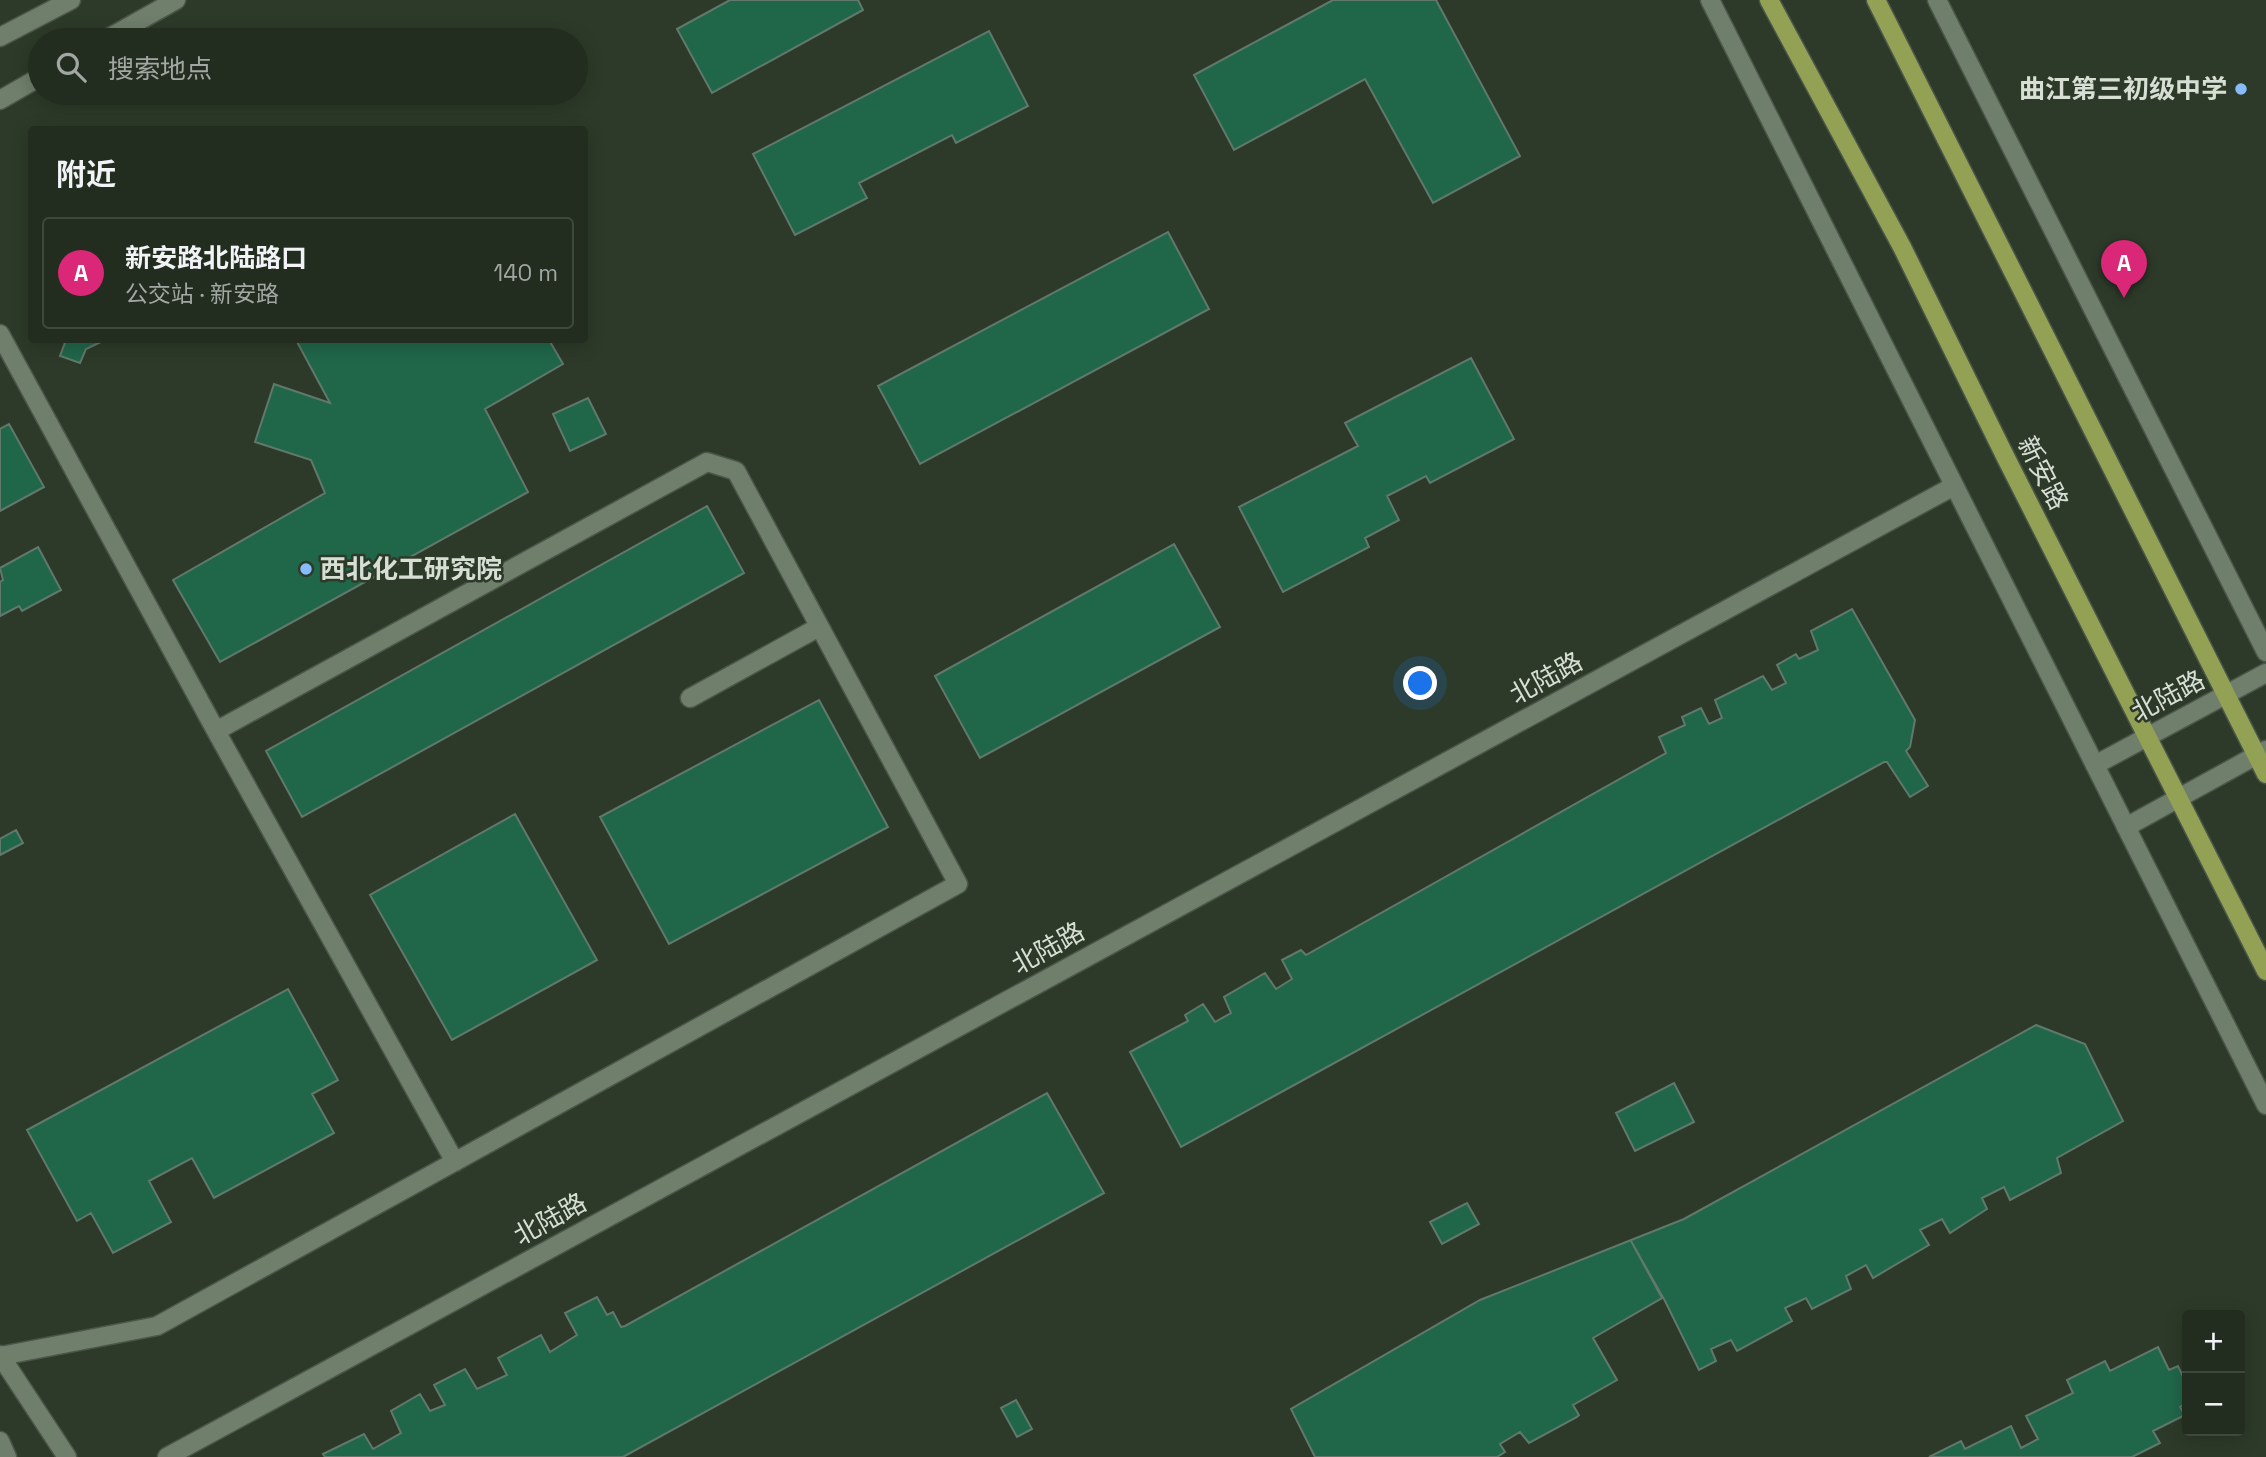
<!DOCTYPE html>
<html lang="zh">
<head>
<meta charset="utf-8">
<style>
	:root { --surface:#222c1f; --page:#2e382c; --text:#f1f3f6; --muted:#a2a7a4; --line:#3f483d; --accent:#db2777 }
	body { margin:0; font-family:"Space Grotesk","Noto Sans SC",sans-serif; background:var(--page); color:var(--text) }
	.controls { position:absolute; right:21px; bottom:21px; display:grid; overflow:hidden; border-radius:7px; box-shadow:0 4px 18px #0003 }
	.controls button { width:63px; height:63px; display:grid; place-items:center; padding:0; border:0; border-bottom:2px solid var(--line); background:var(--surface); color:var(--text); font:35px sans-serif }
	.you { position:absolute; left:1421px; top:684px; width:24px; height:24px; margin:-18px; border:5px solid #fff; border-radius:50%; background:#1a73e8; box-shadow:0 0 0 10px #1a73e833 }
	.badge { display:grid; place-items:center; width:46px; height:46px; border-radius:50%; background:var(--accent); color:#fff; font-size:23px; font-weight:700 }
	.pin { position:absolute; translate:-50% -58px; filter:drop-shadow(0 2px 4px #0008) }
	.pin::after { content:''; position:absolute; top:37px; width:24px; height:21px; background:inherit; clip-path:polygon(0 0,100% 0,50% 100%) }
	.list { margin:0; padding:0; list-style:none }
	h2 { display:flex; justify-content:space-between; align-items:center; height:91px; margin:0; padding:0 28px; font-size:30px }
	h2 small { font-size:23px; font-weight:400; color:var(--muted) }
	.list li { display:grid; grid-template-columns:46px 1fr auto; gap:21px; align-items:center; box-sizing:border-box; height:112px; margin:0 14px 14px; padding:0 14px; border:2px solid var(--line); border-radius:7px }
	.list b { display:block; font-size:26px; white-space:nowrap }
	.list p { margin:0; font-size:23px; white-space:nowrap; color:var(--muted) }
	.list em { font-size:23px; font-style:normal; color:var(--muted) }
	.icon { flex:none; width:38px; height:38px; fill:none; stroke:currentColor; stroke-width:2; stroke-linecap:round; stroke-linejoin:round }
	.map { position:relative; flex:none; width:2266px; height:1457px; overflow:hidden }
	.search { position:absolute; background:var(--surface); box-shadow:0 4px 18px #0003; left:28px; top:28px; width:560px; height:77px; display:flex; align-items:center; gap:18px; box-sizing:border-box; padding:0 24px; border-radius:38px; color:var(--muted); font-size:26px }
	.panel { position:absolute; background:var(--surface); box-shadow:0 4px 18px #0003; left:28px; top:126px; width:560px; height:217px; border-radius:7px }
	.map>svg:first-child { display:block }
</style>
</head>
<body>
<div class="map">
<svg width="2266" height="1457" viewBox="0 0 2266 1457">
	<rect width="100%" height="100%" fill="#2d3a29"/>
	<!-- building -->
	<path fill="#20674a" stroke="#61786c" stroke-width="2" d="M730,0H858L863,10L712,93L677,29Z
		M1333,0H1436L1520,156L1433,203L1365,79L1234,150L1194,75Z
		M989,31L1028,106L956,143L952,135L859,183L867,198L795,235L753,154Z
		M1168,232L1209,309L920,464L878,386Z
		M66,340H105L86,349L80,363L60,356Z
		M296,340H549L563,364L485,409L528,492L220,662L173,580L325,493L311,460L255,442L274,384L330,403Z
		M1471,358L1514,439L1430,483L1426,476L1387,496L1399,520L1365,538L1369,547L1283,592L1239,507L1358,446L1345,423Z
		M588,398L606,434L570,451L553,414Z
		M9,424L44,487L0,511V429Z
		M707,506L744,573L302,817L266,751Z
		M1174,544L1220,627L980,758L935,676Z
		M38,547L61,590L22,611L19,606L0,616V582L3,580L0,568Z
		M1852,609L1915,720L1910,747L1906,751L1928,786L1910,797L1887,762H1884L1181,1147L1130,1052L1188,1021L1185,1015L1203,1004L1215,1022L1231,1013L1224,997L1265,973L1276,989L1292,979L1282,960L1301,950L1306,955L1666,753L1659,737L1685,725L1682,717L1701,708L1709,724L1722,718L1715,700L1763,676L1772,690L1786,683L1777,665L1796,654L1799,659L1818,650L1811,631Z
		M819,700L888,827L669,944L600,817Z
		M515,814L597,960L452,1040L370,895Z
		M16,830L23,843L0,855V839Z
		M288,989L338,1080L312,1094L334,1133L214,1198L192,1158L149,1181L171,1222L113,1253L91,1213L77,1221L27,1130Z
		M2036,1025L2085,1044L2123,1121L2057,1158L2061,1173L2010,1200L2004,1187L1982,1198L1987,1209L1950,1233L1942,1219L1920,1230L1929,1245L1873,1278L1866,1265L1846,1276L1851,1289L1812,1309L1806,1298L1785,1308L1792,1321L1737,1351L1731,1340L1711,1349L1716,1361L1699,1370L1665,1301L1631,1241L1662,1298L1593,1338L1617,1380L1573,1405L1579,1415L1577,1417L1529,1443L1520,1432L1500,1444L1505,1452L1497,1457H1315L1291,1409L1480,1300L1684,1219Z
		M1674,1083L1694,1122L1635,1151L1616,1113Z
		M1047,1093L1104,1193L623,1457H325L323,1454L364,1434L373,1449L401,1433L391,1411L420,1394L430,1411L445,1405L434,1385L465,1369L477,1389L507,1375L498,1358L541,1335L550,1352L577,1335L565,1313L597,1297L607,1315L613,1312L621,1327L625,1326Z
		M1467,1203L1479,1224L1442,1244L1430,1222Z
		M2158,1347L2169,1370L2178,1366L2187,1385V1403L2180,1407L2185,1415L2153,1431L2160,1443L2132,1457H1929L1961,1441L1965,1449L2011,1426L2021,1448L2038,1439L2026,1416L2073,1393L2067,1380L2105,1361L2110,1371Z
		M1016,1400L1032,1429L1017,1437L1001,1408Z"/>
	<g fill="none" stroke-linecap="round" stroke-linejoin="round">
		<!-- lane casing -->
		<g stroke="#4b5649" stroke-width="21">
			<path id="lane" d="M690,698L819,627"/>
		</g>
		<!-- street casing -->
		<g stroke="#4b5649" stroke-width="21">
			<path id="street" d="M1710,0L2266,1105
				M1937,0L2266,652
				M0,334L216,731
				M1,1356L157,1326L958,884L736,471L707,462L216,731L455,1162"/>
		</g>
		<!-- secondary casing -->
		<g stroke="#4b5649" stroke-width="21">
			<path id="secondary" d="M0,37L71,0
				M105,40L176,0
				M0,100L40,77
				M2095,765L2266,673
				M2126,827L2266,750
				M0,1355L67,1457
				M0,1441L7,1457
				M167,1457L1954,486"/>
		</g>
		<!-- primary casing -->
		<g stroke="#4b5649" stroke-width="21">
			<path id="primary" d="M1769,0L1902,247L2006,458L2266,971
				M1876,0L2266,774"/>
		</g>
		<!-- lane -->
		<use href="#lane" stroke="#707f6c" stroke-width="18"/>
		<!-- street -->
		<use href="#street" stroke="#707f6c" stroke-width="18"/>
		<!-- secondary -->
		<use href="#secondary" stroke="#707f6c" stroke-width="18"/>
		<!-- primary -->
		<use href="#primary" stroke="#92a154" stroke-width="18"/>
	</g>
	<!-- markers -->
	<g fill="#87bbfb" stroke="#2d3a29" stroke-width="2.5">
		<circle cx="2241" cy="89" r="7"/>
		<circle cx="306" cy="569" r="7"/>
	</g>
	<g text-anchor="middle" stroke-width="5" stroke-linejoin="round" paint-order="stroke">
		<!-- poi labels -->
		<g font-size="26" font-weight="bold" fill="#d7dfd5" stroke="#2d3a29" text-anchor="end">
			<text x="2227" y="98">曲江第三初级中学</text>
			<text x="320" y="578" text-anchor="start">西北化工研究院</text>
		</g>
		<!-- street labels -->
		<g font-size="26" fill="#d7dfd5" stroke="#2d3a29">
			<text transform="translate(2043 473) rotate(63)" y="9">新安路</text>
			<text transform="translate(1546 678) rotate(-29)" y="9">北陆路</text>
			<text transform="translate(2168 696) rotate(-28)" y="9">北陆路</text>
			<text transform="translate(1048 948) rotate(-29)" y="9">北陆路</text>
			<text transform="translate(550 1219) rotate(-29)" y="9">北陆路</text>
		</g>
	</g>
</svg>
<div class="controls">
<button>+</button>
<button>−</button>
</div>
<div class="you"></div>
<div class="pin badge" style="left:2124px;top:298px">A</div>
<div class="search"><svg class="icon" aria-label="search" viewBox="0 0 24 24"><circle cx="10" cy="10" r="6"/><path d="M15 15l6 6"/></svg>搜索地点</div>
<section class="panel">
<h2>附近<small></small></h2>
<ul class="list">
<li><span class="badge">A</span><div><b>新安路北陆路口</b><p>公交站 · 新安路</p></div><em>140 m</em></li>
</ul>
</section>
</div>
</body>
</html>
